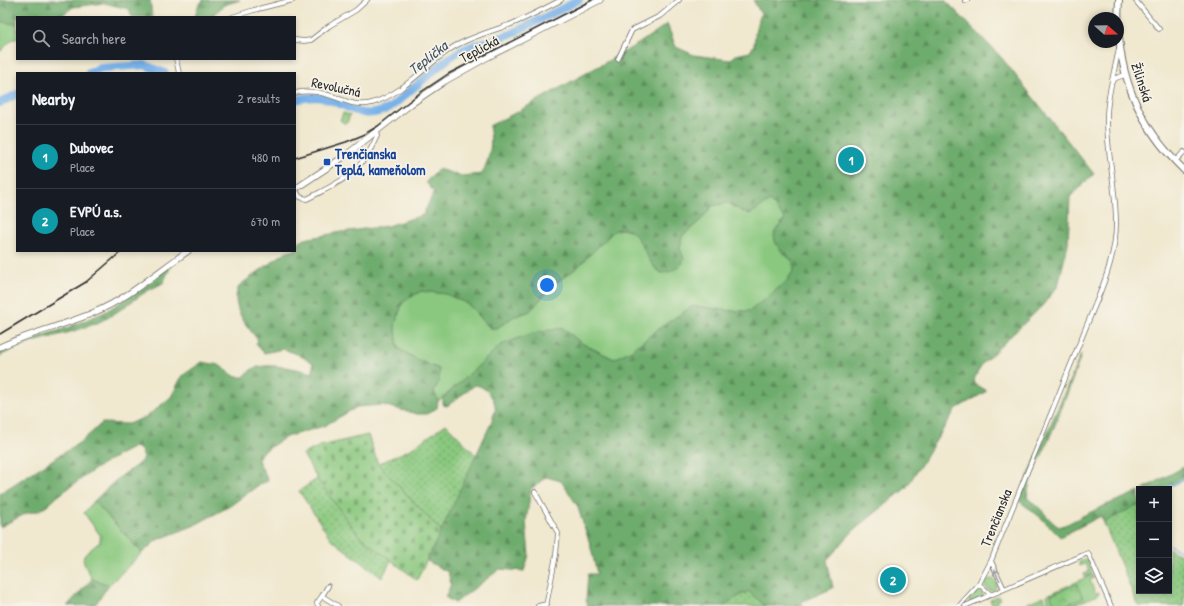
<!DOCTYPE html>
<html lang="en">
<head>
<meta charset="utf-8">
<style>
	:root { --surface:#171b24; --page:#242831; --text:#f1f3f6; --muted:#9ea1a6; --line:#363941; --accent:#1f6fb2 }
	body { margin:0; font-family:"Patrick Hand",sans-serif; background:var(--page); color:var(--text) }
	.controls { position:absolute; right:12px; bottom:12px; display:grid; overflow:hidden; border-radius:0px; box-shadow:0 2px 6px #0003 }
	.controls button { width:36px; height:36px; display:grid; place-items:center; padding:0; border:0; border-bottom:1px solid var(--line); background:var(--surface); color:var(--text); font:20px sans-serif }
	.compass { position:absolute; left:1088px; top:12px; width:36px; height:36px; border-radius:50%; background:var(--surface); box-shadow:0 2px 6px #0003; rotate:110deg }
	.you { position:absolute; left:547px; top:285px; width:14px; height:14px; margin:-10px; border:3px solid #fff; border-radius:50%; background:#1a73e8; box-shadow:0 0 0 6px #1a73e833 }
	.badge { display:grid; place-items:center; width:26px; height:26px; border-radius:50%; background:var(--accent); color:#fff; font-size:13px; font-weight:700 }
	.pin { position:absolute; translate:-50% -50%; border:2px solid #fff; box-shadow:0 1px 4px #0006 }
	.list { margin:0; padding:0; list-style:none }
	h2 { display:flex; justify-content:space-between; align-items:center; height:52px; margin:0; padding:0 16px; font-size:17px }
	h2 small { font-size:13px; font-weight:400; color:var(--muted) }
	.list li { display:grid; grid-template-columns:26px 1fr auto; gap:12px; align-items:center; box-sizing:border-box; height:64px; padding:0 16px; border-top:1px solid var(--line) }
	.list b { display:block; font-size:15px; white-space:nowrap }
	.list p { margin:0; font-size:13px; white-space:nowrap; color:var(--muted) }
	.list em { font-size:13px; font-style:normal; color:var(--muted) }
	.icon { flex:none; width:22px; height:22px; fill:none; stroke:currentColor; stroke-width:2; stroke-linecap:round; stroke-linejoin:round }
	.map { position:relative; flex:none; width:1184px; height:606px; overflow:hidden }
	.search { position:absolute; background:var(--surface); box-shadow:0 2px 6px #0003; left:16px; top:16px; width:280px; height:44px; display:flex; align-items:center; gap:10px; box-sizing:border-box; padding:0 14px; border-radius:0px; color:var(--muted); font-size:15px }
	.panel { position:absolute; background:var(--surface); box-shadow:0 2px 6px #0003; left:16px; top:72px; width:280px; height:180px; border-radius:0px }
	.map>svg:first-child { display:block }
</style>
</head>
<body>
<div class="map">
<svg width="1184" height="606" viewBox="0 0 1184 606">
	<defs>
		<pattern id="forest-firs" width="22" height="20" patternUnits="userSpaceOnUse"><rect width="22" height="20" fill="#6eac6d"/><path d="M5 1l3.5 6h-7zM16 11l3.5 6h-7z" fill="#5b8c5a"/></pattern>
		<pattern id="cemetery-stones" width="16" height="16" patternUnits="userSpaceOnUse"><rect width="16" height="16" fill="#89c87e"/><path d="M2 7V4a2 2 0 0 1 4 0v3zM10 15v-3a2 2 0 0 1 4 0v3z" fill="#70a367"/></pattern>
		<pattern id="park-crowns" width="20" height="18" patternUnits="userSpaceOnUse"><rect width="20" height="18" fill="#89c87e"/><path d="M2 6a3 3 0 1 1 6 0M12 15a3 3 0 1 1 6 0" fill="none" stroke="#70a367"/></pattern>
		<pattern id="garden-dots" width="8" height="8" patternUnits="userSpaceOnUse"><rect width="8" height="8" fill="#89c87e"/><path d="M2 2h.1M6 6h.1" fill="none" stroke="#70a367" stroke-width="1.8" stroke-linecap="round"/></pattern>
	</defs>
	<rect width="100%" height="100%" fill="#f7f3e8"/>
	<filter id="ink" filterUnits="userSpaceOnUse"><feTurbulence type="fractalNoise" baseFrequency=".025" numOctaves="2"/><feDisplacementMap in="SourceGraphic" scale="8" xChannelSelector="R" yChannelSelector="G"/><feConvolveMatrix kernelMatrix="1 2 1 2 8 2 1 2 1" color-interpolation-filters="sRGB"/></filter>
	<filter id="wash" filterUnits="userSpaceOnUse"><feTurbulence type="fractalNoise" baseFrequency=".012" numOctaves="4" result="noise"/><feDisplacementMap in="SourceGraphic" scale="16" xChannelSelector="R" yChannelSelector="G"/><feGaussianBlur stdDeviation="0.9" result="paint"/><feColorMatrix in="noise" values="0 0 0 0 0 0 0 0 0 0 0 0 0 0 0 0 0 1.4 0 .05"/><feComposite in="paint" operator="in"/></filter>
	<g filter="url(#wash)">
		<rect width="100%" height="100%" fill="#f0e8cf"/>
		<!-- grass -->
		<path fill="#89c87e" stroke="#5a7a54" d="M0,22L17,24V39H13L0,52Z
			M770,201L785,219C782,223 777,228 775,232C771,243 785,255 793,261L794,270L786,282L750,311H733L693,306L661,327L632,350L614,359L581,343L563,328L456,386L443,398L438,401L434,391L439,381V369L418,360L398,348L395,324L403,302L421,291L446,294L468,304L490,328H497L513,317L530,311L554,284L578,267L615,230L627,229L636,233L651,263L657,270L682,264L684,259L680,249L682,236L701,220L712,206L728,202L743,212Z
			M94,501L142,553L109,585L92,579C80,556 78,559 100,542V535L84,513Z
			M1084,559L1088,561L1092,569L1091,571L1092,574L1085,577L1084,574L1089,572L1086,564L1080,566L1079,562Z
			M1092,575L1094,578L1090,580L1095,593L1099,592L1098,595L1071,606H1049L1047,595Z
			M985 585a6 6 0 1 1 12 0a6 6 0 1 1-12 0Z
			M978,590H981L984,596L970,603L969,600Z
			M999,596L1001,599L996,601L998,605L993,606L990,600Z
			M1044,596L1047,606H1020L1023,605Z"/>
		<!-- forest -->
		<path fill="url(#forest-firs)" stroke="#4c6c4c" d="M0,0H150C152,6 150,11 153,17H132L129,9L104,3L73,7L60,17H17V24L0,22Z
			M203,0H240L224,5L211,17H195L198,6Z
			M753,0H945L1001,57L1094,174L1070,197L1068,244L1058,286L1042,306L982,364L975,377L974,383L987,391L956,409L906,488L853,531L827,560L833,588L801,602L803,606H765L748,591L723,606H588L586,600L588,574H597L590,544L577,505L561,481L546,477L531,489L526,522L529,555L524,571L500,569L455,603L445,597L451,584L448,572L427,561L491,423C492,419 494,415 495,411C497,400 486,386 475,385L447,406L443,405V398L501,345L532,333L563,328L581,343L614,359L632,350L661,327L693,306L733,311H750L786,282L794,270L793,261C785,255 771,243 775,232C777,228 782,223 785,219L770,201L750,214L743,212L728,203L712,206L701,220L682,236L680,249L684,259C680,268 670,273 661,273C646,263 641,233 627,229C624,228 618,229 615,230L578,267L554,284L530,311L513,317L497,328H490L468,304L446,294L421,291L403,302L395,324L398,348L418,360L439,369V381L434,391L438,401L437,408L427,414H417L382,405L357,407L324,426L286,437L261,453L258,460L268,481L260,484L230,506L193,526L157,540L142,553L94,501L117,479L137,465L142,460L143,454L140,449L134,447L117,456L92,471L58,496L47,506L38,511L27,513L0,527V493L82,441L102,423L128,424L146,417L171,397L182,376L202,362L219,365L236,377H244C246,375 248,372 251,370C264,361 299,369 313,373V363L297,354L283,349L264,353L256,344L258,340C246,325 228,305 240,285L287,251H295V245L305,239L341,232L387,226L423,215L434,192L426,182L438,169L462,176L482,174C490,156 493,145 489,126L517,112L638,44L667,24L676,47L694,55L730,60L736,55L750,52L754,45L756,27L761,14Z
			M171,266L163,283C158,286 152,288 147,291C128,303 111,319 89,326C60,337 27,340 0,356V350L10,345L67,328L105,312L143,288Z
			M1081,355C1071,383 1061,412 1049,439C1041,460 1030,474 1027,497C1030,501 1031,501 1035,504C1044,511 1048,520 1059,527C1072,523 1081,516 1093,511C1108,503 1124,499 1139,491V504L1104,523L1101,516L1060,537L1040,517L1019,501L1025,483Z
			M1184,467V479L1166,489H1143Z
			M92,579L109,585L95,605L67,606Z"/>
		<!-- cemetery -->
		<path fill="url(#cemetery-stones)" stroke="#5a7a54" d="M368,435L378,464L441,531L417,580L359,536L319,482L303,454L320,446Z"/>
		<!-- park -->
		<path fill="url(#park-crowns)" stroke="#5a7a54" d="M343,113L350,115L347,123H344L340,120Z
			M1077,584L1083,598L1063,606H1055L1051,595Z"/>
		<!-- garden -->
		<path fill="url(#garden-dots)" stroke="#5a7a54" d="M446,424L476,455L441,531L378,464L411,449Z
			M317,479L359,536L391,560L382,578L331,539L299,491Z
			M1139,504V591H1169V549L1184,557V606H1138L1104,523Z
			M748,591L765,606H723Z"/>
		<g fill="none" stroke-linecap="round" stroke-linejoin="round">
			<!-- stream -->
			<path stroke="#79b2e9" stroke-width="1.5" d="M1164,489L1184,478
				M1169,545L1184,553"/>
			<!-- river -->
			<path stroke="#79b2e9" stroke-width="8" d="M89,73L101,68L145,65L165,73
				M295,100C302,98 310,97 317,97C347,100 357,125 391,107L449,58L460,51L472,46L511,34L579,0
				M0,103L17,94"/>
		</g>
	</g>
	<g filter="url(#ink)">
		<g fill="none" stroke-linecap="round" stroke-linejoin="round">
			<!-- minor casing -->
			<g stroke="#706d64" stroke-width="5.5">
				<path id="minor" d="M1135,0L1159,29
					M965,1L967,0
					M232,17L254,10L293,0
					M295,40L304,41L311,40L329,26L356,10L367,0
					M176,59L179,73
					M618,59L632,30L660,16L679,0
					M1113,81L1116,78L1125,75
					M295,93C305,91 315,91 325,94C341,98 355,108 372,103C406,93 428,61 457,45C474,36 491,31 509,25C527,18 544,9 561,0
					M1175,161L1184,152
					M295,189L300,197L307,199C342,181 361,174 377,136L376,132
					M535,492L558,533L556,555L546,606
					M991,561L1004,589
					M979,584L991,595
					M322,596L328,586
					M318,606L317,603L322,596L338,606
					M538,606L547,604
					M959,606L979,584L991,561L1095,305C1106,279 1116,251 1116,223C1116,186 1106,150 1107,114C1108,92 1115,69 1119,48
					M965,606L1088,553L1111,606"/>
			</g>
			<!-- secondary casing -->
			<g stroke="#706d64" stroke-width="7">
				<path id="secondary" d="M295,189L345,156L411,104L445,81L484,59L600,0
					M0,347C31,332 64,326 95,312C129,298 157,272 188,251"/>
			</g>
			<!-- primary casing -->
			<g stroke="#706d64" stroke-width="8">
				<path id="primary" d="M1119,0C1114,66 1136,124 1184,170"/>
			</g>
			<!-- minor -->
			<use href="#minor" stroke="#fff" stroke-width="4"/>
			<!-- secondary -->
			<use href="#secondary" stroke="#fff" stroke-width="5.5"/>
			<!-- primary -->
			<use href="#primary" stroke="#fff" stroke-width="6"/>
			<!-- rail -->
			<path stroke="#2b2b2b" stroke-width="1.5" d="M295,158L346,142L363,135L378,126L421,92L448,74L592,0
				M0,334L86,282L122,251"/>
		</g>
		<!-- one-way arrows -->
		<defs><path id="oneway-shaft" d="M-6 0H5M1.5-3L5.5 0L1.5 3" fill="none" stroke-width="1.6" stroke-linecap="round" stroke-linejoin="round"/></defs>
		<use stroke="#a0a0a0" href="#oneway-shaft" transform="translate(997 575) rotate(-116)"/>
	</g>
	<!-- markers -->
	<rect fill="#1a4fb4" stroke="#f7f3e8" stroke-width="1.5" x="323" y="158" width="8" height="8" rx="2"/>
	<g text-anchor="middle" stroke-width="3.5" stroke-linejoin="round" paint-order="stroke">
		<!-- street labels -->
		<g font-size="14" fill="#2b2b2b" stroke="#f7f3e8">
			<text transform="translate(479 49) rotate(-28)" y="5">Teplická</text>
			<text transform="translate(1142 82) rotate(72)" y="5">Žilinská</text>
			<text transform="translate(336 87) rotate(12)" y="5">Revolučná</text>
			<text transform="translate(996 518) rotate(-68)" y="5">Trenčianska</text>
		</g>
		<!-- transit labels -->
		<g font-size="14" font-weight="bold" fill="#164399" stroke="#f7f3e8" text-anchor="start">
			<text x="335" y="159">Trenčianska<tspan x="335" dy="16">Teplá, kameňolom</tspan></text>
		</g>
		<!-- water labels -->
		<g font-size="15" font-style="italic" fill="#425464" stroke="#f7f3e8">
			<text transform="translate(428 58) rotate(-38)" y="5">Teplička</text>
		</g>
	</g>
</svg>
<div class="controls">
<button>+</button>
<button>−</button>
<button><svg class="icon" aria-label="layers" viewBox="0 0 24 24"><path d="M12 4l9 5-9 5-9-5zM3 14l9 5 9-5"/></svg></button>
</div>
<svg class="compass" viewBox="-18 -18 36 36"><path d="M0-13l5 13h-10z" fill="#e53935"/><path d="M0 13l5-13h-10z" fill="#9ea1a6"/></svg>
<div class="you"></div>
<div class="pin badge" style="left:851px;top:160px;background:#0f9aa8">1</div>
<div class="pin badge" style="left:893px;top:580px;background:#0f9aa8">2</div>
<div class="search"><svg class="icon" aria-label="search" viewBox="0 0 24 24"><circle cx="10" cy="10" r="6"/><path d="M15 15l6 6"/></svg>Search here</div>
<section class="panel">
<h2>Nearby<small>2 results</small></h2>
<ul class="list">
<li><span class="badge" style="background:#0f9aa8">1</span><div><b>Dubovec</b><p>Place</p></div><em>480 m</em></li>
<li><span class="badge" style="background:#0f9aa8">2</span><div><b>EVPÚ a.s.</b><p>Place</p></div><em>670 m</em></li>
</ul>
</section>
</div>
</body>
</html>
